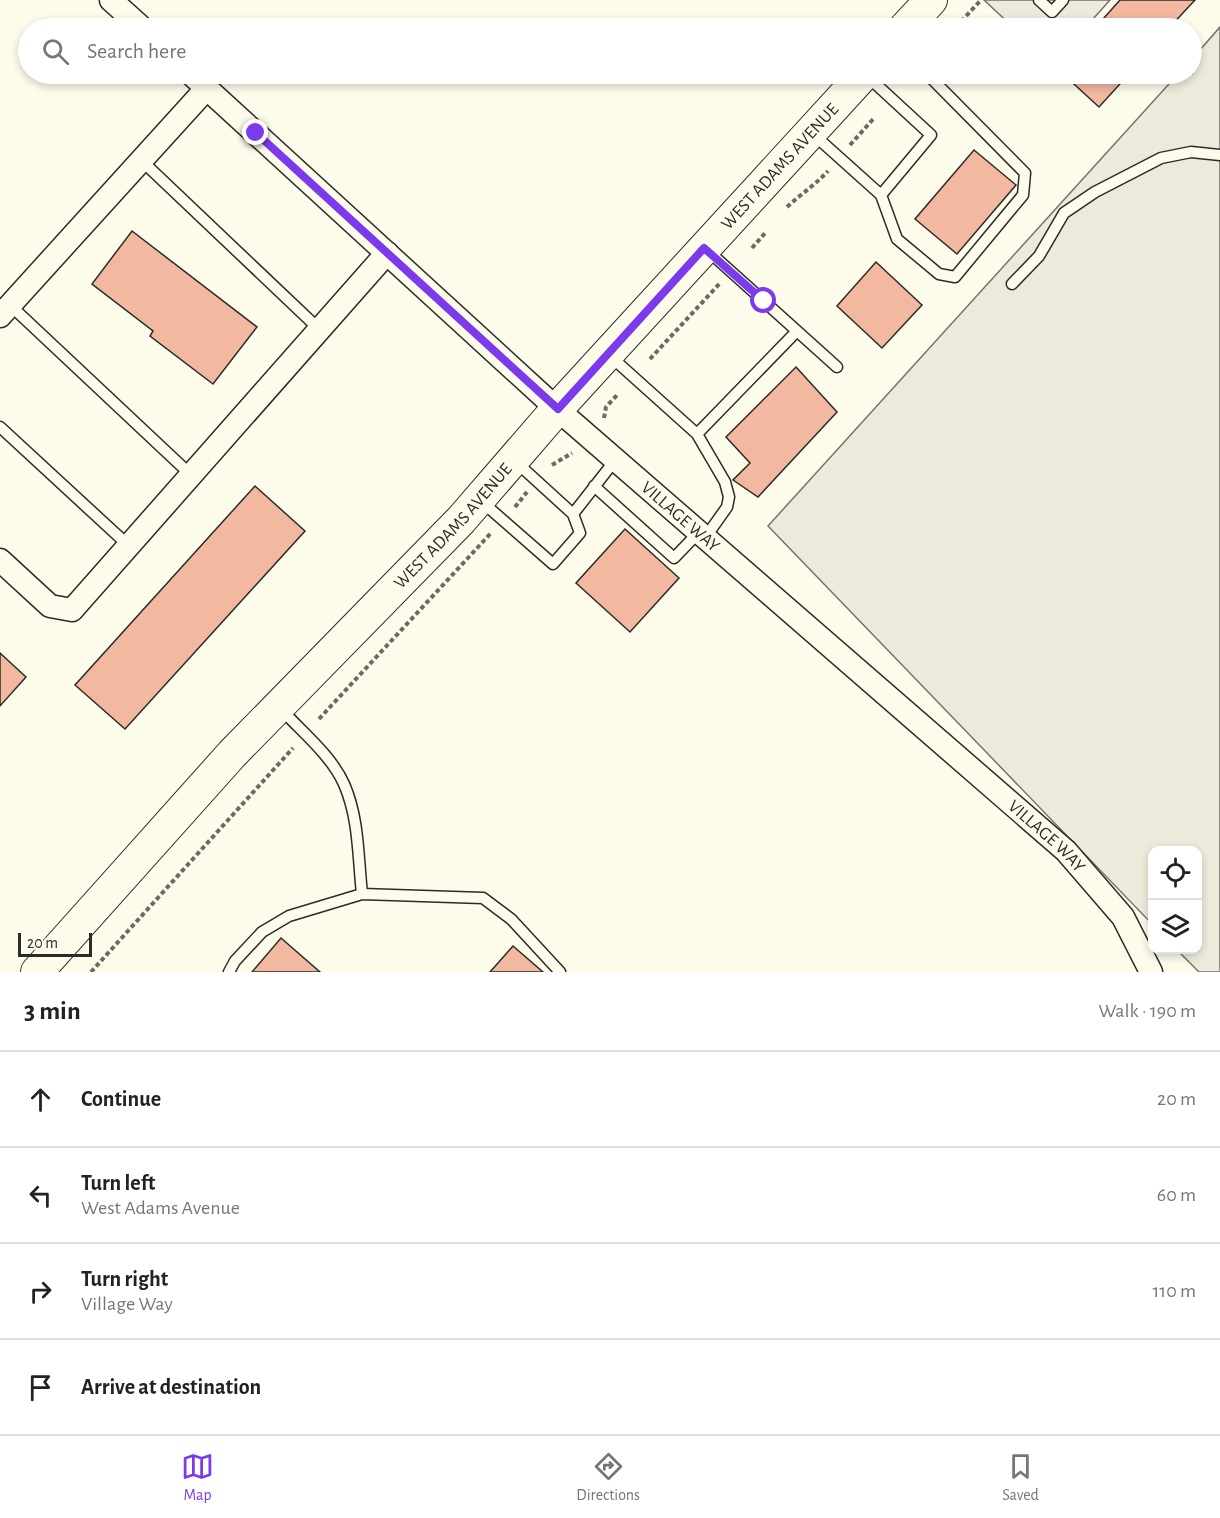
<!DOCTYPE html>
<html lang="en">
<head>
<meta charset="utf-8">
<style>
	:root { --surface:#fff; --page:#f2f2f2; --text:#222; --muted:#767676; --line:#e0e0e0; --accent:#7c3aed }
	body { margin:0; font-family:"Alegreya Sans",sans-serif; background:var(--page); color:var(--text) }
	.controls { position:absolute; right:18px; bottom:18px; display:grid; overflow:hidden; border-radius:12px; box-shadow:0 3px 9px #0003 }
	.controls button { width:54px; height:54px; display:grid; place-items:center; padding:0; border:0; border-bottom:2px solid var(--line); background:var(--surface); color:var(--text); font:30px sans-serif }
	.scale { position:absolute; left:18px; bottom:15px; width:74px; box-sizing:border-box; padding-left:6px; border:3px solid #2b2b2b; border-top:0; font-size:16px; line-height:21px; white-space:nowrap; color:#2b2b2b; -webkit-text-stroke:4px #fdfbea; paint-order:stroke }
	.stop { position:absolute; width:18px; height:18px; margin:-14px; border:4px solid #7c3aed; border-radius:50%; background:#fff }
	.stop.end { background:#7c3aed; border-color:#fff; box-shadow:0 2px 6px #0008 }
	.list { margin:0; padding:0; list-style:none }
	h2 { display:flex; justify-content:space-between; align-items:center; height:78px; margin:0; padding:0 24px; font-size:26px }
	h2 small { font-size:20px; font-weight:400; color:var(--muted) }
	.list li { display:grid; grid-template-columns:39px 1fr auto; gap:18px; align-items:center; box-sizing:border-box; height:96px; padding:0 24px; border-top:2px solid var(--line) }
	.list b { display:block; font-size:22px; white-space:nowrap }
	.list p { margin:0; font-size:20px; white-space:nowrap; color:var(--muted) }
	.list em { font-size:20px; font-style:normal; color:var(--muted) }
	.icon { flex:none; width:33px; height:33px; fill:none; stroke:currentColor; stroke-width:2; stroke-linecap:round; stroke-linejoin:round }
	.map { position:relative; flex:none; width:1220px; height:972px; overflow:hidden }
	.search { position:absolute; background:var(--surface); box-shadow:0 3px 9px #0003; left:18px; right:18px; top:18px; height:66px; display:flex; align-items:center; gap:15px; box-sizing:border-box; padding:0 21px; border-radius:33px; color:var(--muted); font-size:22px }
	.sheet { height:462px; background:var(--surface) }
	nav { display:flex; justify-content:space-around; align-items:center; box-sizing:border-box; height:84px; border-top:2px solid var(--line); background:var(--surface); font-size:16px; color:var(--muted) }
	nav a { display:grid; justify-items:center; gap:3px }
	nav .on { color:var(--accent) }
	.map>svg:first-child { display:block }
</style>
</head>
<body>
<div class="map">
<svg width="1220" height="972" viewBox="0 0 1220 972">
	<rect width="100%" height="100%" fill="#fdfbea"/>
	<!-- green -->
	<path fill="#ecebdb" stroke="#74746e" stroke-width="1.5" d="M1220,27V972H1199L1177,950H1198V850H1152V924L768,526L1178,74H1192V59Z"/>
	<!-- parking -->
	<path fill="#eceadb" stroke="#74746e" stroke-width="1.5" d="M984,0H1110L1085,28H1014Z"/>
	<!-- building -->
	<path fill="#f2b8a0" stroke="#2b2b2b" stroke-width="1.5" d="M1120,0H1195L1169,28H1095Z
		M1063,74H1129L1099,107Z
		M974,150L1016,185L957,254L915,219Z
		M132,231L257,327L213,384L150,336L153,331L92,284Z
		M876,262L922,305L882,348L837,306Z
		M796,367L837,412L758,497L733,480L750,463L726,437Z
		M255,486L305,531L125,729L75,685Z
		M625,529L679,578L630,632L576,583Z
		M0,653L26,677L0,706Z
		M281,938L320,972H252Z
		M513,946L543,972H490Z"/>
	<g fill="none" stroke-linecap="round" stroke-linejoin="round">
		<!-- service casing -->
		<g stroke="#2b2b2b" stroke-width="13">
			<path id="service" d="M1039,0L1052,12L1063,0
				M813,134L881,195L931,135L867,76
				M141,160L320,330
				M881,195L897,239L939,274L955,277L1023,195L1025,173L927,74
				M707,250L837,367
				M1012,284L1039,256L1064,213L1095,192L1161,158L1191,152L1220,155
				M10,305L191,475
				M609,355L697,434L725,482L729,497L727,507L705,538
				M0,427L129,546
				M697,434L797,331
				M516,462L573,514L616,459
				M594,486L674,558L699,532
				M481,501L553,564L580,533L573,514
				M281,709C302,732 331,755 344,784C359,818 358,857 362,894
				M229,972L235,961L262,932L289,916L362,894L483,898L511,919L560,972"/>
		</g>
		<!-- minor casing -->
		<g stroke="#2b2b2b" stroke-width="25">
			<g id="minor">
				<path d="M111,0L142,28"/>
				<path id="s1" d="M191,74L557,409L1066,851L1123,917L1151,972"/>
				<path d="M0,316L207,88"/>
				<path d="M0,560L50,606L72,610L387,253"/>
			</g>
		</g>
		<!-- secondary casing -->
		<g stroke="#2b2b2b" stroke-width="34">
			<g id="secondary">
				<path d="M905,28L931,0"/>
				<path id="s2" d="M37,972L232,754L461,520L557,409L864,74"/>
			</g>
		</g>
		<!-- path -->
		<path stroke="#6a6964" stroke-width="4" stroke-dasharray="4.5 3" stroke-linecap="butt" d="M956,27L981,0
			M850,145L875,117
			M787,207C801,194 815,185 828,171
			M752,248L766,232
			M650,359L721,282
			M604,418L606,407L618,394
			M552,465L572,453
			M515,507L527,492
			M319,719L491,533
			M91,972L293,748"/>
		<!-- service -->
		<use href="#service" stroke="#fdfbea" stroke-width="10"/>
		<!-- minor -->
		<use href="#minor" stroke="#fdfbea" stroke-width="22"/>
		<!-- secondary -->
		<use href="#secondary" stroke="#fdfbea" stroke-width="32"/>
	</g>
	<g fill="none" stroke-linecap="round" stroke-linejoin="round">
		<!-- route -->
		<path stroke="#7c3aed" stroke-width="8" d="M256,133L558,409L704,248L764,301"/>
	</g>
	<g text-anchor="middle" stroke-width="4.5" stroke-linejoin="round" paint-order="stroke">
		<!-- street labels -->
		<g font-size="18" fill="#2b2b2b" stroke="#fdfbea">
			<text dy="6" stroke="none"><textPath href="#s2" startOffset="1096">WEST ADAMS AVENUE</textPath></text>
			<text dy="6" stroke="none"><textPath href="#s1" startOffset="660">VILLAGE WAY</textPath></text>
			<text dy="6" stroke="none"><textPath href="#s2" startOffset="610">WEST ADAMS AVENUE</textPath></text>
			<text dy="6" stroke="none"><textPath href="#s1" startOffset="1146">VILLAGE WAY</textPath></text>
		</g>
	</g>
</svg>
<div class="controls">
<button><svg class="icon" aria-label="locate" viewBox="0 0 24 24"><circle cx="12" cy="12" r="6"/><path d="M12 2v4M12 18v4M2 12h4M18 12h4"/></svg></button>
<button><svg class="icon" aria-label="layers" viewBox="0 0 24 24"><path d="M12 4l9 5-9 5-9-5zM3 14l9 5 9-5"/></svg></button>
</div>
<div class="scale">20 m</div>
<div class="stop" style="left:764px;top:301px"></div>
<div class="stop end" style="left:256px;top:133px"></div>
<div class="search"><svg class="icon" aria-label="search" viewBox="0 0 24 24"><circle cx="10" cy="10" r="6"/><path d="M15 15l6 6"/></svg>Search here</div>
</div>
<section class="sheet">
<h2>3 min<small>Walk · 190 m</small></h2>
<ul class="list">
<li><svg class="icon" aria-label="ahead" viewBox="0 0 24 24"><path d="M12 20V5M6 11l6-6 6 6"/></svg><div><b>Continue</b></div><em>20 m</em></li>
<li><svg class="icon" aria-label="left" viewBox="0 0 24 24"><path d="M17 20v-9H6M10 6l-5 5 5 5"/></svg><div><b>Turn left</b><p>West Adams Avenue</p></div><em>60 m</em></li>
<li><svg class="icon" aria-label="right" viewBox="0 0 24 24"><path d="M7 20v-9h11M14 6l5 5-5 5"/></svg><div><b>Turn right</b><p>Village Way</p></div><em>110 m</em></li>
<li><svg class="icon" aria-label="arrive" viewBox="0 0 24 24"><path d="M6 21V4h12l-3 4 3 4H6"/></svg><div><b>Arrive at destination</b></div></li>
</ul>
</section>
<nav>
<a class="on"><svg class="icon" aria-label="map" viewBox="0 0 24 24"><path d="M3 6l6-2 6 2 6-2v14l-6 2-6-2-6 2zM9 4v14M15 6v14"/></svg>Map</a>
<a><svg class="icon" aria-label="directions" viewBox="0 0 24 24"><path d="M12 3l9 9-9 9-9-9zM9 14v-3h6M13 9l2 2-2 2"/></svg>Directions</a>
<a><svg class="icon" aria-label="saved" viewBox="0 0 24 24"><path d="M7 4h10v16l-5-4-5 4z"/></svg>Saved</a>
</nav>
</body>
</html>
